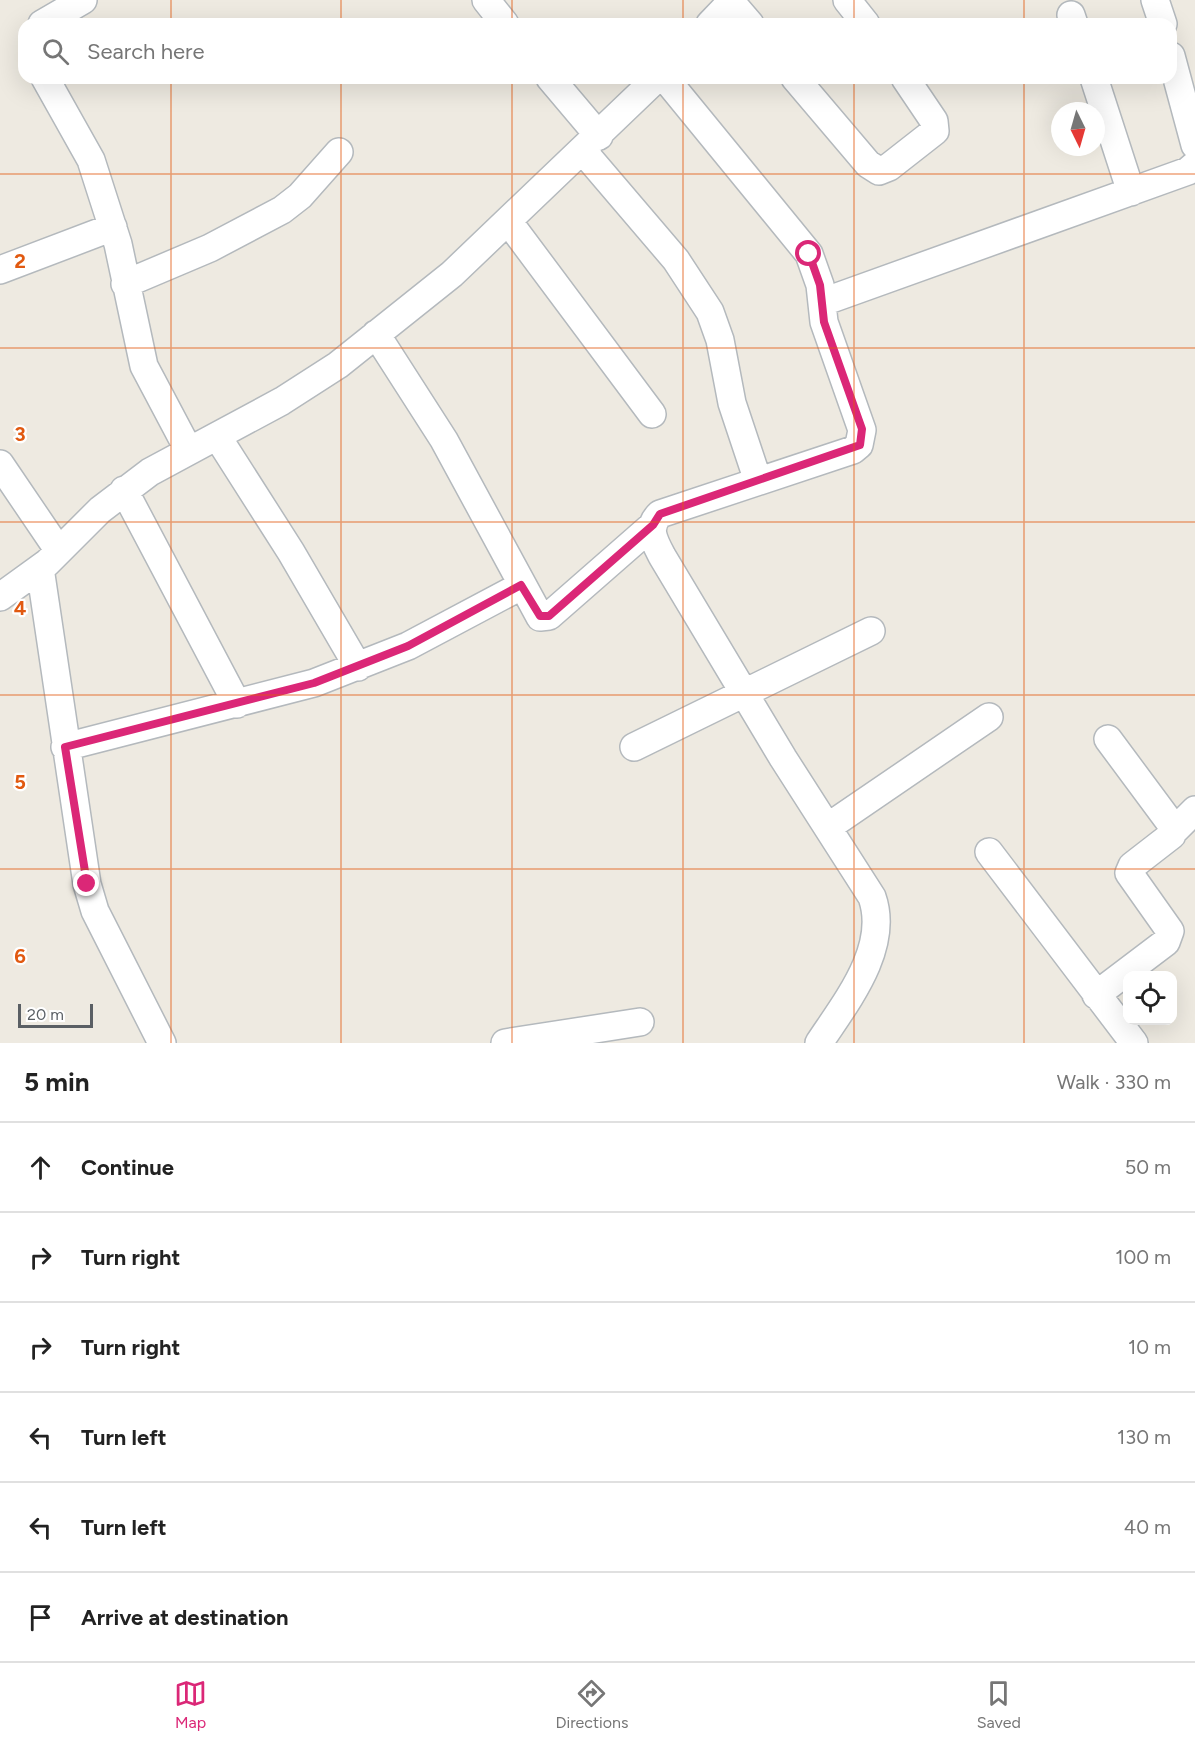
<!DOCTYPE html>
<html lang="en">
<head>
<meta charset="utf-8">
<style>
	:root { --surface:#fff; --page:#f2f2f2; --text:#222; --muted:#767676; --line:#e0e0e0; --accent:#db2777 }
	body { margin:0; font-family:Figtree,sans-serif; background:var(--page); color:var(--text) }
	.controls { position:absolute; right:18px; bottom:18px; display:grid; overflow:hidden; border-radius:12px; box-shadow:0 6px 24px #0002 }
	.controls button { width:54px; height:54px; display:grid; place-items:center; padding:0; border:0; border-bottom:2px solid var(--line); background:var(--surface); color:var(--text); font:30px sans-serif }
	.compass { position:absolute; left:1051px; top:102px; width:54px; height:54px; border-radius:50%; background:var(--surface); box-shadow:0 6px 24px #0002; rotate:175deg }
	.scale { position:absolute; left:18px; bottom:15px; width:75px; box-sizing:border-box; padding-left:6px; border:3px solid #5a5f64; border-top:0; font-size:16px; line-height:21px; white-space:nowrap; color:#5a5f64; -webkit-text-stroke:4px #fff; paint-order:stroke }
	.stop { position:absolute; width:18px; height:18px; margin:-14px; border:4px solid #db2777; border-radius:50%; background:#fff }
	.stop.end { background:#db2777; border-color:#fff; box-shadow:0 2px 6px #0008 }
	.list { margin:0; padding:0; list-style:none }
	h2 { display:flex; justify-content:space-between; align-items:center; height:78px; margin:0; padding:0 24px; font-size:26px }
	h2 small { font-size:20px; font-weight:400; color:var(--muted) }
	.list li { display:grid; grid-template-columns:39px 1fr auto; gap:18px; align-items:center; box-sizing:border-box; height:90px; padding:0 24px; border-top:2px solid var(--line) }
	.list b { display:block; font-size:22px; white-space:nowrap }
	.list em { font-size:20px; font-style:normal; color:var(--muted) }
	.icon { flex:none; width:33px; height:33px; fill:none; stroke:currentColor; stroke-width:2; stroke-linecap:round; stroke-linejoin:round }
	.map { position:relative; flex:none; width:1195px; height:1043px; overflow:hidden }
	.search { position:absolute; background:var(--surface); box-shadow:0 6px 24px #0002; left:18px; right:18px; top:18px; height:66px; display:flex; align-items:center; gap:15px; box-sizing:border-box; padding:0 21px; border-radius:18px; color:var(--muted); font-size:22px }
	.sheet { height:618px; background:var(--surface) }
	nav { display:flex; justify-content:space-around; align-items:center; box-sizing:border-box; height:84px; border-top:2px solid var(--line); background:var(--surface); font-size:16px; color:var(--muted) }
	nav a { display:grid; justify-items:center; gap:3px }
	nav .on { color:var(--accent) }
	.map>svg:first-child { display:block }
</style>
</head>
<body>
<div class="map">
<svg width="1195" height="1043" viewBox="0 0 1195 1043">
	<rect width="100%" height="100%" fill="#eeeae1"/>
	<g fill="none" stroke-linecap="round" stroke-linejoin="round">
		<!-- street casing -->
		<g stroke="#b4b9bd" stroke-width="30">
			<path id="street" d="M486,0L505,24
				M847,0L866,24
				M1155,0L1163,24
				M731,2L750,24
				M1071,15L1074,24
				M42,24L83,0
				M710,24L733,0
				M1171,56L1195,145
				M45,78L91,160L118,244L144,366L189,451
				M550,78L599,136
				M665,78L809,254L820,285L824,322L862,430L859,445L853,450L660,514C646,527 654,541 662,556L783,758L872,897C890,948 846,1002 819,1043
				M795,78L868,164L879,171L889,167L935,131L934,121L905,78
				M1094,78L1131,192
				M583,151L676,260L710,312L720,340L732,403L758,481
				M508,221L652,414
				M0,270L113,227
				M125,284L210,248L282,210L300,196L339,152
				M823,302L1188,171L1195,165
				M376,334L444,440L540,617L549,616L653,525
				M217,436L291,552L358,667
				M0,464L59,551
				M124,490L237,704
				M40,568L87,884L95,911L162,1043
				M0,597L47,563L100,510L150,472L282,401L338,365L452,274L657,78
				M65,747L314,683L408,646L521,586
				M634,747L871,631
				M828,827L989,717
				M1174,831L1195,810
				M989,852L1134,1043
				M1096,995L1166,942L1170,931L1129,873L1132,866L1172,835L1174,828L1108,739
				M505,1043L640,1022"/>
		</g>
		<!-- street -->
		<use href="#street" stroke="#fff" stroke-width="27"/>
	</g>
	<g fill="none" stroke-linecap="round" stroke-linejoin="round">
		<!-- route -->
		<path stroke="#db2777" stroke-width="8" d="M87,884L65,747L314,683L408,646L521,585L540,616H549L653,525L660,514L860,445L862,429L824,322L820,285L809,254"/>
	</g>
	<!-- grid -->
	<path fill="none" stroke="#e15910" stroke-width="1.5" stroke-opacity="0.55" d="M171,0V24M341,0V24M512,0V24M683,0V24M854,0V24M1024,0V24M171,78V1043M341,78V1043M512,78V1043M683,78V1043M854,78V1043M1024,78V1043M0,174H1195M0,348H1195M0,522H1195M0,695H1195M0,869H1195"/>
	<g font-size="20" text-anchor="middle" font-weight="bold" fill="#e15910" stroke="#fff" stroke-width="4.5" stroke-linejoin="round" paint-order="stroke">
		<text x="20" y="268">2</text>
		<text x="20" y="441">3</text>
		<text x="20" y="615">4</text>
		<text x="20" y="789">5</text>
		<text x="20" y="963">6</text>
	</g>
</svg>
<div class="controls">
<button><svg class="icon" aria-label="locate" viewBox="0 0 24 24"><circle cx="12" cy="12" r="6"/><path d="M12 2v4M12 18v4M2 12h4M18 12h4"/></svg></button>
</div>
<svg class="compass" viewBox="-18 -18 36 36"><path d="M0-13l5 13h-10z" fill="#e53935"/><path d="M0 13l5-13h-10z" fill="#767676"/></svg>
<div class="scale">20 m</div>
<div class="stop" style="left:809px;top:254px"></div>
<div class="stop end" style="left:87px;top:884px"></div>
<div class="search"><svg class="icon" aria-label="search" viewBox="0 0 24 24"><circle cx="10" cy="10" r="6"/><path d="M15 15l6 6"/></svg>Search here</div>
</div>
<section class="sheet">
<h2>5 min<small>Walk · 330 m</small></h2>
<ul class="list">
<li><svg class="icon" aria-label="ahead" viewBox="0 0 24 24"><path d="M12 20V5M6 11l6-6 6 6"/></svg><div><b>Continue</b></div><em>50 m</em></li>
<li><svg class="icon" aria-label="right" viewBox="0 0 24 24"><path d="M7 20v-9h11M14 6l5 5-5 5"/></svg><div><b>Turn right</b></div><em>100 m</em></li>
<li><svg class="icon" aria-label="right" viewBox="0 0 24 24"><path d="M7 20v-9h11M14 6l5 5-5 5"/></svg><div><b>Turn right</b></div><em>10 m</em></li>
<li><svg class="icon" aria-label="left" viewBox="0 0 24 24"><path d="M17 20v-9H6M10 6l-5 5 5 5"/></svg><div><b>Turn left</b></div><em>130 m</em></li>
<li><svg class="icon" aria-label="left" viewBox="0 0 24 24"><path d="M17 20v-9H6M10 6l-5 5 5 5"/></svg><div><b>Turn left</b></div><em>40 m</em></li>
<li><svg class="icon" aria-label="arrive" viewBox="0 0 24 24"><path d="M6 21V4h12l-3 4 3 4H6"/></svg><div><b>Arrive at destination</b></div></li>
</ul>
</section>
<nav>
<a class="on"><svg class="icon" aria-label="map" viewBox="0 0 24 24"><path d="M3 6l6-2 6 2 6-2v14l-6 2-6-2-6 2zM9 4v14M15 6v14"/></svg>Map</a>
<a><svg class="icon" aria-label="directions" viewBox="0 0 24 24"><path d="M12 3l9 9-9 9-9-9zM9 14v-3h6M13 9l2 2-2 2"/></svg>Directions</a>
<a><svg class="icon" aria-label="saved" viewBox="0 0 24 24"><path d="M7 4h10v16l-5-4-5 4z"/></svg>Saved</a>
</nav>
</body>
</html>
